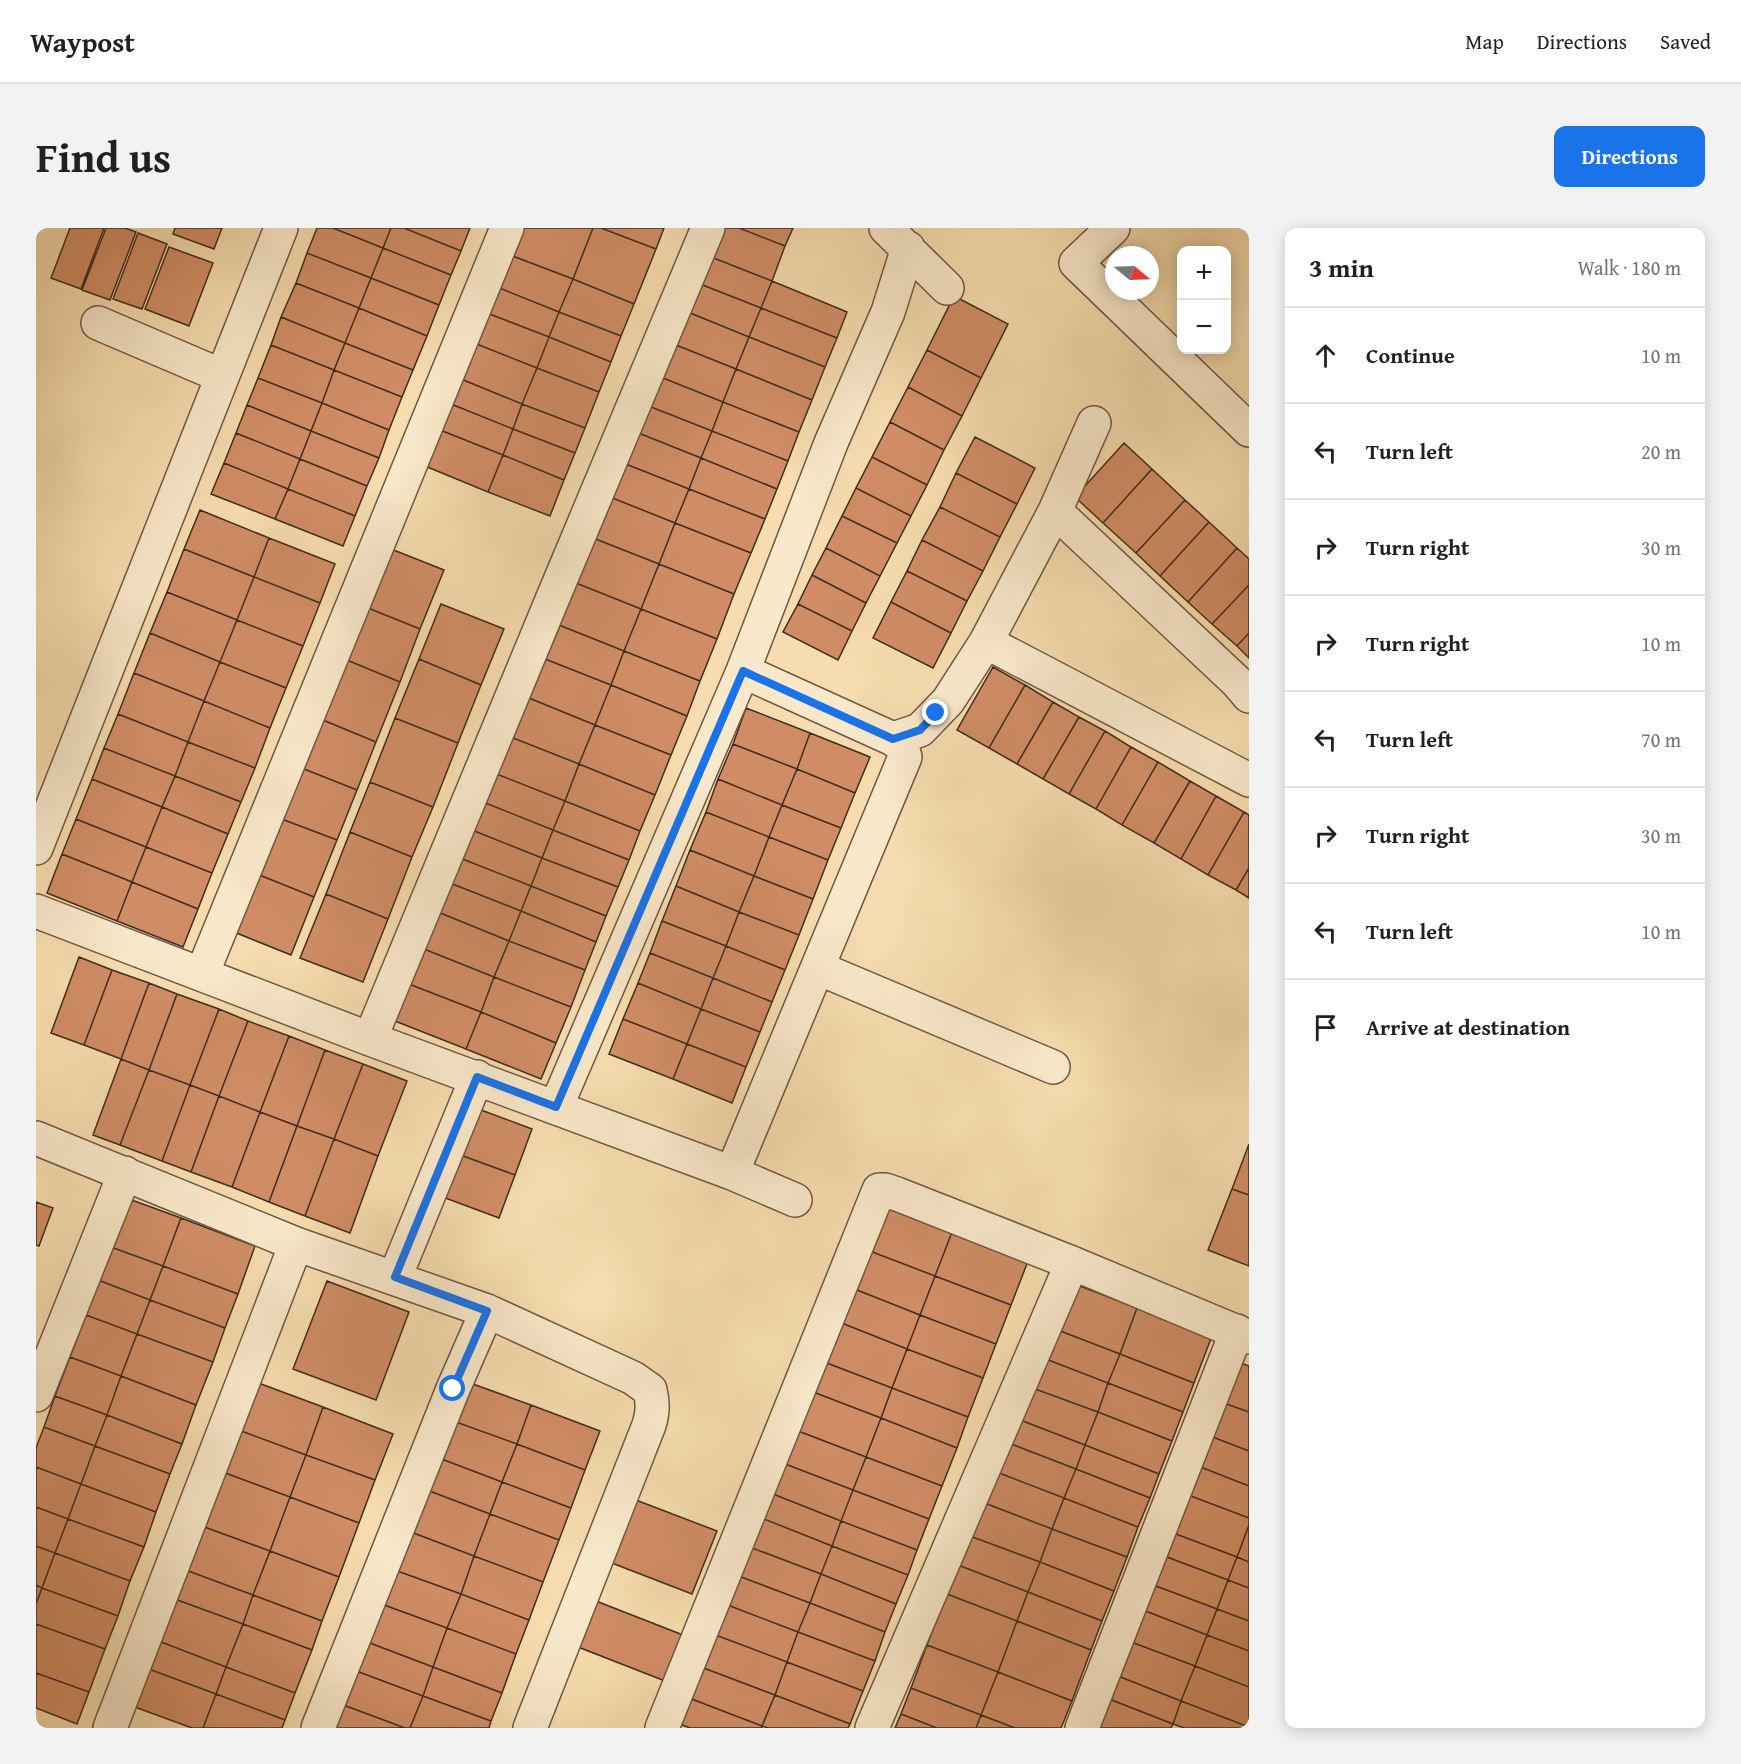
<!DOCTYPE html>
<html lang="en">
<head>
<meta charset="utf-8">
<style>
	:root { --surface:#fff; --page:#f2f2f2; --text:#202124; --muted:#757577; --line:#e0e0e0; --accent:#1a73e8 }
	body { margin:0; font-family:"Gentium Book Plus",serif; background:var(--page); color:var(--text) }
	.controls { position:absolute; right:18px; top:18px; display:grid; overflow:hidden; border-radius:12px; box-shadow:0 3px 15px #0003 }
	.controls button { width:54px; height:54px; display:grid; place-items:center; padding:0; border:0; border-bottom:2px solid var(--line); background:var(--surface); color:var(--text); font:30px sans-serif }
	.compass { position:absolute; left:1069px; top:18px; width:54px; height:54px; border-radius:50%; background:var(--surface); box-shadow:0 3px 15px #0003; rotate:109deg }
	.stop { position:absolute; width:18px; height:18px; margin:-14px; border:4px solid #1a73e8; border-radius:50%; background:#fff }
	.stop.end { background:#1a73e8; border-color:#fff; box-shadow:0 2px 6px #0008 }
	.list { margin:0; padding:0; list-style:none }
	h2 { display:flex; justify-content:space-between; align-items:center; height:78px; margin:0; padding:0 24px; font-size:26px }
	h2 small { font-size:20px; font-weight:400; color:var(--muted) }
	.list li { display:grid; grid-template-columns:39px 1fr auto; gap:18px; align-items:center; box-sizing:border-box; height:96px; padding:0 24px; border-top:2px solid var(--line) }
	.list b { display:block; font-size:22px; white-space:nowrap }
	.list em { font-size:20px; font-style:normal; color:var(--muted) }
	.icon { flex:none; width:33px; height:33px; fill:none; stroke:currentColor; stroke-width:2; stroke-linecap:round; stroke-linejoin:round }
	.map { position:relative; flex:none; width:1213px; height:1500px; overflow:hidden; border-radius:12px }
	header { display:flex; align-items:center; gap:36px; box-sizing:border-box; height:84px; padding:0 30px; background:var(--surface); border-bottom:2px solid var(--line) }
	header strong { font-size:28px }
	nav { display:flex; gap:33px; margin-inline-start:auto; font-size:21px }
	.intro { display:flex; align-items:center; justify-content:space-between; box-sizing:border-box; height:144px; padding:0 36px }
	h1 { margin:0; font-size:42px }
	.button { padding:15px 27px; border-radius:12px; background:var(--accent); color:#fff; font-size:21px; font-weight:700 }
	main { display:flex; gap:36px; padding:0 36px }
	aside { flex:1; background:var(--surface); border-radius:12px; box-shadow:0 3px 15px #0003 }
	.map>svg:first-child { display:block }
</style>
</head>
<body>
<header>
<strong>Waypost</strong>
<nav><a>Map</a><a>Directions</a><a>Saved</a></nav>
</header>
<div class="intro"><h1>Find us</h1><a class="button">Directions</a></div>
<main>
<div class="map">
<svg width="1213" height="1500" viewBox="0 0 1213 1500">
	<rect width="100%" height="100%" fill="#f6dcae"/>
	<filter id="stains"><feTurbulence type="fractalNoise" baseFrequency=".00333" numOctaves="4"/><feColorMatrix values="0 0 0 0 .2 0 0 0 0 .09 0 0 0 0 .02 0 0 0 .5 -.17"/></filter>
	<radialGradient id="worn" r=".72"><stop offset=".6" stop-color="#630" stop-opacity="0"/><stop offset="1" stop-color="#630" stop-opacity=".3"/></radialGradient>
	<!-- building -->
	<path fill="#d08d65" stroke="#422c1f" stroke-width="1.5" d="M34,0H68L45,61L15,50Z
		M70,0H89L100,4L74,72L46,62Z
		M139,0H186L178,21L137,6Z
		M281,0H297L347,20L335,50L271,25Z
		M297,0H355L347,20Z
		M355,0H368L425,23L415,47L347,20Z
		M368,0H434L425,23Z
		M485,0H557L537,51L474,27Z
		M557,0H565L620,21L598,76L537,51Z
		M565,0H628L620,21Z
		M675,0H703L749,18L736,53L665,25Z
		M703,0H757L749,18Z
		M102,5L131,16L106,81L77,71Z
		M133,19L177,35L153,98L109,81Z
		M347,20L415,47L403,77L335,50Z
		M271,25L335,50L323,80L260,55Z
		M665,25L736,53L725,80L654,52Z
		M474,27L537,51L523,84L461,59Z
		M335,50L403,77L391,108L323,80Z
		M537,51L598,76L585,108L523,84Z
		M654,52L725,80L713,109L642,80Z
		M736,53L811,84L801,110L725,80Z
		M260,55L323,80L309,115L245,89Z
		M461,59L523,84L513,109L451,85Z
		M918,68L972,96L945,150L891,122Z
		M323,80L391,108L377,142L309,115Z
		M642,80L713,109L700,141L630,113Z
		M725,80L801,110L789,139L713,109Z
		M523,84L585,108L575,134L513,109Z
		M451,85L513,109L501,140L438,115Z
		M245,89L309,115L298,142L235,117Z
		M513,109L575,134L563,164L501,140Z
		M713,109L789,139L776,172L700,141Z
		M630,113L700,141L687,174L617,146Z
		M309,115L377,142L366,169L298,142Z
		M438,115L501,140L486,176L425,151Z
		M235,117L298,142L286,175L222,150Z
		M891,122L945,150L926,188L872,159Z
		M501,140L563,164L549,200L486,176Z
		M700,141L776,172L763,204L687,174Z
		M298,142L366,169L353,202L286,175Z
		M617,146L687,174L676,203L605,175Z
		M222,150L286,175L275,203L211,177Z
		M425,151L486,176L477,201L415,176Z
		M872,159L926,188L908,222L854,194Z
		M687,174L763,204L752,233L676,203Z
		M286,175L353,202L343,230L275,203Z
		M605,175L676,203L665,230L595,202Z
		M415,176L477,201L467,227L404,202Z
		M486,176L549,200L539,225L477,201Z
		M211,177L275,203L264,231L200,205Z
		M854,194L908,222L891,257L836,229Z
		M477,201L539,225L528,252L467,227Z
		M404,202L467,227L452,264L389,238Z
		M595,202L665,230L653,261L582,233Z
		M275,203L343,230L331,258L264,231Z
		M676,203L752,233L741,261L665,230Z
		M200,205L264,231L252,261L188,235Z
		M939,209L999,240L981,276L920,245Z
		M1088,215L1116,241L1067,295L1039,269Z
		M467,227L528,252L514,288L452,264Z
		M836,229L891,257L875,288L820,260Z
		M665,230L741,261L729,291L653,261Z
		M264,231L331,258L319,288L252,261Z
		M582,233L653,261L639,295L569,267Z
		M188,235L252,261L239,291L175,266Z
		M1116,241L1149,272L1100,325L1067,295Z
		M920,245L981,276L964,309L904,279Z
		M820,260L875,288L861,315L806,288Z
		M252,261L319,288L307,318L239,291Z
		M653,261L729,291L715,325L639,295Z
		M569,267L639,295L623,336L552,308Z
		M1149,272L1173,294L1124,348L1100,325Z
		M904,279L964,309L947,343L886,312Z
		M164,282L233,310L218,349L148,321Z
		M806,288L861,315L844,348L790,320Z
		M1173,294L1201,320L1152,374L1124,348Z
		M639,295L715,325L698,366L623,336Z
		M552,308L623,336L605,381L535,353Z
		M233,310L299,336L284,375L218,349Z
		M886,312L947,343L931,373L871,343Z
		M350,319L408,342L384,401L327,378Z
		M790,320L844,348L830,375L776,347Z
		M1201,320L1213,331V357L1176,396L1152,374Z
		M148,321L218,349L201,392L131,364Z
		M623,336L698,366L681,411L605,381Z
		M871,343L931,373L915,405L855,374Z
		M776,347L830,375L816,403L762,376Z
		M218,349L284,375L267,418L201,392Z
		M535,353L605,381L588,423L518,395Z
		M1213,357V405L1201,418L1176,396Z
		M131,364L201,392L184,434L114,405Z
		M855,374L915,405L897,440L837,410Z
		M405,376L468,401L445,457L383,431Z
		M762,376L816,403L802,432L747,404Z
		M327,378L384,401L364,454L306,430Z
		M605,381L681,411L664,453L588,423Z
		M201,392L267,418L250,460L184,434Z
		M518,395L588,423L575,457L504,429Z
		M114,405L184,434L168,473L98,445Z
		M1213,405V430L1201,418Z
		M588,423L664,453L651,488L575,457Z
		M504,429L575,457L559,497L488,468Z
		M306,430L364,454L340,514L282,490Z
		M383,431L445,457L422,515L359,490Z
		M184,434L250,460L234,500L168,473Z
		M957,439L989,457L953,520L921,502Z
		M98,445L168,473L152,514L82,486Z
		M575,457L651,488L635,527L559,497Z
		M989,457L1017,474L981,536L953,520Z
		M488,468L559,497L543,536L472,508Z
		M168,473L234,500L219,540L152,514Z
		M1017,474L1043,489L1007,551L981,536Z
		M710,480L774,505L761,541L697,516Z
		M82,486L152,514L139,548L68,520Z
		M1043,489L1069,503L1033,566L1007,551Z
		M282,490L340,514L321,562L263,539Z
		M359,490L422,515L397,579L334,554Z
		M559,497L635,527L619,567L543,536Z
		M1069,503L1095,519L1060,581L1033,566Z
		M774,505L834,529L819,565L761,541Z
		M472,508L543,536L529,573L458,545Z
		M152,514L219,540L205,574L139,548Z
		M697,516L761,541L746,577L682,551Z
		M1095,519L1122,534L1086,597L1060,581Z
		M68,520L139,548L126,579L56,551Z
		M1122,534L1154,553L1118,615L1086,597Z
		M543,536L619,567L604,603L529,573Z
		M263,539L321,562L301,612L243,590Z
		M761,541L819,565L805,600L746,577Z
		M458,545L529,573L517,602L447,574Z
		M139,548L205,574L192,606L126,579Z
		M56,551L126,579L110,619L40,591Z
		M682,551L746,577L733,609L670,584Z
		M1154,553L1180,568L1145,631L1118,615Z
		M334,554L397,579L376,629L314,604Z
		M1180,568L1208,584L1172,647L1145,631Z
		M529,573L604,603L593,632L517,602Z
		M447,574L517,602L506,630L436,602Z
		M746,577L805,600L792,632L733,609Z
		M126,579L192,606L176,645L110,619Z
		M670,584L733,609L718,648L654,622Z
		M1208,584L1213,587V640L1200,662L1172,647Z
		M243,590L301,612L278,669L221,646Z
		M40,591L110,619L96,654L26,626Z
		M436,602L506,630L495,658L424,630Z
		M517,602L593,632L582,659L506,630Z
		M314,604L376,629L352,691L290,666Z
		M733,609L792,632L777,671L718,648Z
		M110,619L176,645L162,681L96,654Z
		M654,622L718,648L703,684L640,658Z
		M26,626L96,654L81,693L11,665Z
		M424,630L495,658L485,683L414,655Z
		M506,630L582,659L570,688L495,658Z
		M1213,640V670L1200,662Z
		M221,646L278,669L255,727L198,704Z
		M718,648L777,671L763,707L703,684Z
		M96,654L162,681L147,719L81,693Z
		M414,655L485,683L473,713L402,684Z
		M495,658L570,688L560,714L485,683Z
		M640,658L703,684L690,718L626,693Z
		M290,666L352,691L327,754L264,730Z
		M485,683L560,714L549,742L473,713Z
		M402,684L473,713L458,749L388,721Z
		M703,684L763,707L749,742L690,718Z
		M626,693L690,718L677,750L614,725Z
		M473,713L549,742L535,779L458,749Z
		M690,718L749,742L736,774L677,750Z
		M388,721L458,749L445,784L373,756Z
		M614,725L677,750L665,781L602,755Z
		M43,729L76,742L48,817L15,805Z
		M76,742L113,755L85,831L48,817Z
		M458,749L535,779L520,815L445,784Z
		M677,750L736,774L724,804L665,781Z
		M113,755L141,766L113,842L85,831Z
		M602,755L665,781L651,816L587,791Z
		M373,756L445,784L430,821L359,793Z
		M141,766L183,781L154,857L113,842Z
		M183,781L212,793L183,868L154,857Z
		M665,781L724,804L710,839L651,816Z
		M445,784L520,815L505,851L430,821Z
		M587,791L651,816L637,851L573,826Z
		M212,793L253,808L224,884L183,868Z
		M253,808L289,822L261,898L224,884Z
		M651,816L710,839L696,875L637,851Z
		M289,822L327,836L298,911L261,898Z
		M85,831L113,842L84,917L57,907Z
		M327,836L371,853L342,928L298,911Z
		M113,842L154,857L126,933L84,917Z
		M154,857L183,868L155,944L126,933Z
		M183,868L224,884L196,959L155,944Z
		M437,879L496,901L479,947L419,925Z
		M224,884L261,898L233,974L196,959Z
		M261,898L298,911L269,988L233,974Z
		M298,911L342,928L314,1005L269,988Z
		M1213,916V967L1196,961Z
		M419,925L479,947L463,990L404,968Z
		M1196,961L1213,967V1038L1172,1022Z
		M93,971L145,990L127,1038L75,1019Z
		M845,971L918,999L899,1048L826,1020Z
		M0,974L17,980L3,1018L0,1017Z
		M145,990L219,1018L202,1066L127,1038Z
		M918,999L994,1028L975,1077L899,1048Z
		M75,1019L127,1038L114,1072L62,1052Z
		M826,1020L899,1048L884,1087L811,1058Z
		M127,1038L202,1066L189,1100L114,1072Z
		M899,1048L975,1077L960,1116L884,1087Z
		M62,1052L114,1072L101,1106L50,1087Z
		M291,1053L373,1084L340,1172L257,1141Z
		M1031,1053L1101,1080L1084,1126L1014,1099Z
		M811,1058L884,1087L871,1121L798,1092Z
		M114,1072L189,1100L177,1134L101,1106Z
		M1101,1080L1176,1108L1158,1155L1084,1126Z
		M50,1087L101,1106L85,1148L34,1129Z
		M884,1087L960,1116L947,1150L871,1121Z
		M798,1092L871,1121L856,1160L783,1132Z
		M1014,1099L1084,1126L1072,1155L1002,1128Z
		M101,1106L177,1134L160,1177L85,1148Z
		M871,1121L947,1150L932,1189L856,1160Z
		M1084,1126L1158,1155L1147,1184L1072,1155Z
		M1002,1128L1072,1155L1062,1184L991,1158Z
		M34,1129L85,1148L71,1187L19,1168Z
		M783,1132L856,1160L845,1190L772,1162Z
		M1197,1132L1213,1138V1184L1182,1173Z
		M85,1148L160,1177L146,1216L71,1187Z
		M423,1151L495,1177L481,1216L409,1190Z
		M217,1153L287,1179L270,1227L200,1201Z
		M1072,1155L1147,1184L1136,1213L1062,1184Z
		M991,1158L1062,1184L1049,1217L979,1190Z
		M856,1160L932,1189L921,1220L845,1190Z
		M772,1162L845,1190L830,1229L757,1201Z
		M19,1168L71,1187L59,1218L8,1199Z
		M1182,1173L1213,1184V1223L1169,1206Z
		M495,1177L564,1203L549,1242L481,1216Z
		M287,1179L357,1206L339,1252L270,1227Z
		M1062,1184L1136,1213L1123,1246L1049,1217Z
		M71,1187L146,1216L134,1246L59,1218Z
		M409,1190L481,1216L466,1254L395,1227Z
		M845,1190L921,1220L906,1258L830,1229Z
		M979,1190L1049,1217L1040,1241L970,1214Z
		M8,1199L59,1218L45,1256L0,1239V1220Z
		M200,1201L270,1227L254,1269L184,1243Z
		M757,1201L830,1229L817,1262L744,1234Z
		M1169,1206L1213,1223V1258L1157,1236Z
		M970,1214L1040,1241L1028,1270L958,1243Z
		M481,1216L549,1242L535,1280L466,1254Z
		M1049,1217L1123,1246L1114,1270L1040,1241Z
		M59,1218L134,1246L120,1284L45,1256Z
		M270,1227L339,1252L323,1295L254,1269Z
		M395,1227L466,1254L454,1286L383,1259Z
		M830,1229L906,1258L893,1291L817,1262Z
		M744,1234L817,1262L805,1293L732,1264Z
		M1157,1236L1213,1258V1290L1147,1265Z
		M0,1239L45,1256L32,1291L0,1279Z
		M1040,1241L1114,1270L1102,1299L1028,1270Z
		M184,1243L254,1269L234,1323L163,1297Z
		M958,1243L1028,1270L1016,1301L946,1274Z
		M466,1254L535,1280L523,1312L454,1286Z
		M45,1256L120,1284L108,1319L32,1291Z
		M383,1259L454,1286L438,1328L367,1301Z
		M817,1262L893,1291L881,1322L805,1293Z
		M732,1264L805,1293L796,1318L723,1289Z
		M1147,1265L1213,1290V1297L1201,1329L1132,1303Z
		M254,1269L323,1295L303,1349L234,1323Z
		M592,1269L681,1303L656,1366L568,1332Z
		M1028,1270L1102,1299L1091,1329L1016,1301Z
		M946,1274L1016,1301L1004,1334L934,1308Z
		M0,1279L32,1291L19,1325L0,1318Z
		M454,1286L523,1312L507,1354L438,1328Z
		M723,1289L796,1318L785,1346L711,1318Z
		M32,1291L108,1319L94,1353L19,1325Z
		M805,1293L881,1322L872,1347L796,1318Z
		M163,1297L234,1323L217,1367L147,1341Z
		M1213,1297V1334L1201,1329Z
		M367,1301L438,1328L425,1366L353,1340Z
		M1016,1301L1091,1329L1078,1363L1004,1334Z
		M1132,1303L1201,1329L1192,1352L1123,1326Z
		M934,1308L1004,1334L992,1364L922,1337Z
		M0,1318L19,1325L6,1360L0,1357Z
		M711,1318L785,1346L774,1375L700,1347Z
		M796,1318L872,1347L860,1376L785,1346Z
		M234,1323L303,1349L286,1393L217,1367Z
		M19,1325L94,1353L82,1388L6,1360Z
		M1123,1326L1192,1352L1181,1381L1112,1355Z
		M438,1328L507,1354L493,1392L425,1366Z
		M1201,1329L1213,1334V1360L1192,1352Z
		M1004,1334L1078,1363L1066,1393L992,1364Z
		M922,1337L992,1364L981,1393L911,1366Z
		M353,1340L425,1366L411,1400L340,1374Z
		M147,1341L217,1367L207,1396L136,1370Z
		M785,1346L860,1376L849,1404L774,1375Z
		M700,1347L774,1375L762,1404L689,1376Z
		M1192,1352L1213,1360V1393L1181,1381Z
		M1112,1355L1181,1381L1171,1407L1102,1380Z
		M0,1357L6,1360L0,1376Z
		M6,1360L82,1388L69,1421L0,1396V1376Z
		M992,1364L1066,1393L1055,1422L981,1393Z
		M425,1366L493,1392L480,1426L411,1400Z
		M911,1366L981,1393L962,1444L891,1417Z
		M217,1367L286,1393L276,1422L207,1396Z
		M136,1370L207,1396L190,1439L120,1412Z
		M560,1373L647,1407L629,1453L542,1419Z
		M340,1374L411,1400L397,1439L326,1412Z
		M774,1375L849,1404L839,1433L762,1404Z
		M689,1376L762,1404L751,1434L677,1406Z
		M1102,1380L1171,1407L1159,1438L1090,1412Z
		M1181,1381L1213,1393V1423L1171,1407Z
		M981,1393L1055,1422L1036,1473L962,1444Z
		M0,1396L69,1421L53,1464L0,1445Z
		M207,1396L276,1422L259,1465L190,1439Z
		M411,1400L480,1426L466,1465L397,1439Z
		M762,1404L839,1433L827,1463L751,1434Z
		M677,1406L751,1434L739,1467L665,1439Z
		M1171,1407L1213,1423V1459L1159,1438Z
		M120,1412L190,1439L180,1466L110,1440Z
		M326,1412L397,1439L387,1468L315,1441Z
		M1090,1412L1159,1438L1145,1473L1077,1446Z
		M891,1417L962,1444L945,1487L875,1460Z
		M751,1434L827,1463L814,1496L739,1467Z
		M1159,1438L1213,1459V1499L1145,1473Z
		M190,1439L259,1465L249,1492L180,1466Z
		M397,1439L466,1465L455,1493L387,1468Z
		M665,1439L739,1467L726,1498L653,1470Z
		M110,1440L180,1466L167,1500H156L96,1478Z
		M315,1441L387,1468L374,1500H369L302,1475Z
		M962,1444L1036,1473L1025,1500H979L945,1487Z
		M0,1445L53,1464L41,1496L0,1480Z
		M1077,1446L1145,1473L1137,1496L1068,1469Z
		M875,1460L945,1487L940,1500H901L865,1486Z
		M180,1466L249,1492L246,1500H167Z
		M739,1467L814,1496L812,1500H732L726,1498Z
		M387,1468L455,1493L453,1500H374Z
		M1068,1469L1137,1496L1135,1500H1056Z
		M653,1470L726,1498V1500H654L643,1496Z
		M1145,1473L1213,1499V1500H1148L1137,1496Z
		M302,1475L369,1500H293Z
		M865,1486L901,1500H859Z
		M945,1487L979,1500H940Z"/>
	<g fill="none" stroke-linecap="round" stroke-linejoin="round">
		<!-- street casing -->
		<g stroke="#6f5843" stroke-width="36">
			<path id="street" d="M850,0L911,60
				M1077,0L1040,35L1213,202
				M62,95L186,148
				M1019,283L1201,454L1213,468
				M950,414L1213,552
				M857,511L884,502L912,473L950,414L1019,283L1058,195
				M0,620L245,0
				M0,683L334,811L696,945L759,972
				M782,740L1017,839
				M166,746L471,0
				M334,811L516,372L672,0
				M520,879L707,443L795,215L852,84L872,20
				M0,910L260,1016L451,1083L597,1150L614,1162C617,1175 617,1184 613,1197L494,1500
				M696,945L869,529L866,518L857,511L707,443
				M359,1049L441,849
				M0,1167L89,945
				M74,1500L260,1016
				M282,1500L417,1161L451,1083
				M626,1500L843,962H849L861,966L1036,1035L1213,1109
				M836,1500L1036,1035
				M1046,1500L1201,1103"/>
		</g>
		<!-- street -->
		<use href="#street" stroke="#f9e8ca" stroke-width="33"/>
	</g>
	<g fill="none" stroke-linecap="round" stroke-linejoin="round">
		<!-- route -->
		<path stroke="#1a73e8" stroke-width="8" d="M417,1161L451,1083L359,1049L441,849L520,879L707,443L857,511L884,502L900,485"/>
	</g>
	<rect width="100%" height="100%" filter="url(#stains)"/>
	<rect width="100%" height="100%" fill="url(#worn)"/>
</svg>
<div class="controls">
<button>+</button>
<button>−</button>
</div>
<svg class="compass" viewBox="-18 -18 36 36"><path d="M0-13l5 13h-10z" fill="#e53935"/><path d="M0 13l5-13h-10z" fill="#757577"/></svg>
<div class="stop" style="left:417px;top:1161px"></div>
<div class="stop end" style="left:900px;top:485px"></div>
</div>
<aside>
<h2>3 min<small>Walk · 180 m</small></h2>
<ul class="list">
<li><svg class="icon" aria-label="ahead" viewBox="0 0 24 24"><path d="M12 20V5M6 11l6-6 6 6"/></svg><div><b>Continue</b></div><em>10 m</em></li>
<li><svg class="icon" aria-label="left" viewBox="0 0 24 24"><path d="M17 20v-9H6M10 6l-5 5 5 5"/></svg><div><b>Turn left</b></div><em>20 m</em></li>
<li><svg class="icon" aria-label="right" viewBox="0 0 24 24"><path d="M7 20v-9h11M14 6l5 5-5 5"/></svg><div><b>Turn right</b></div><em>30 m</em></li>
<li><svg class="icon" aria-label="right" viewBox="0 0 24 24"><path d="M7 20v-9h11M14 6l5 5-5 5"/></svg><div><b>Turn right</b></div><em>10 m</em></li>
<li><svg class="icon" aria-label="left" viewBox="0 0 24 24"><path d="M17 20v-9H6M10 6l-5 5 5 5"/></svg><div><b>Turn left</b></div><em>70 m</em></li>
<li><svg class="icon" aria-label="right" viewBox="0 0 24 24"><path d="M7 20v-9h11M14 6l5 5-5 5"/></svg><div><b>Turn right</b></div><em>30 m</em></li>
<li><svg class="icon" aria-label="left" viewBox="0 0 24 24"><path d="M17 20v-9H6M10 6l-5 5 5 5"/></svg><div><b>Turn left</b></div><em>10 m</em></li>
<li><svg class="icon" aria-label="arrive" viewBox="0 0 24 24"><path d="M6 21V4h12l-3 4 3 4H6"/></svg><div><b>Arrive at destination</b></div></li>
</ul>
</aside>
</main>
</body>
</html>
